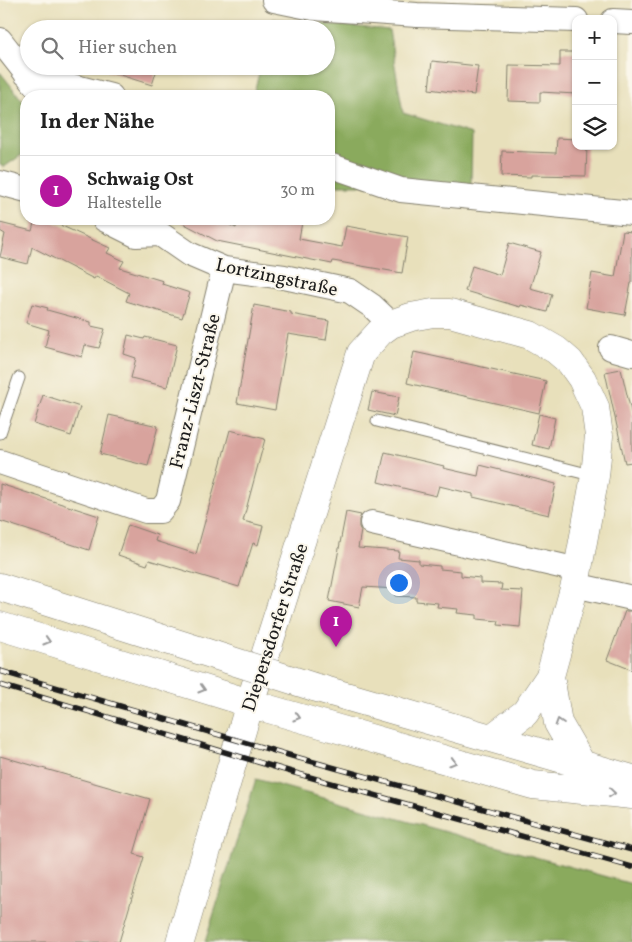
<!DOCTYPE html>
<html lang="de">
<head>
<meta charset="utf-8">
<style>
	:root { --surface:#fff; --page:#f2f2f2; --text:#222; --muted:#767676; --line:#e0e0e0; --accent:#b5179e }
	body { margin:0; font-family:Vollkorn,serif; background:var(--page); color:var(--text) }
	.controls { position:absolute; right:15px; top:15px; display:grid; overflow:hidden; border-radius:10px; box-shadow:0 1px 4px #0004 }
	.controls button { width:45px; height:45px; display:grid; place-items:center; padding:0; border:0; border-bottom:1px solid var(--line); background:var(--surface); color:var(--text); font:25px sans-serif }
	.you { position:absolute; left:398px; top:582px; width:18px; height:18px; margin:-12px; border:4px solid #fff; border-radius:50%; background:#1a73e8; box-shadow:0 0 0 8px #1a73e833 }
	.badge { display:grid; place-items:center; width:32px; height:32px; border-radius:50%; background:var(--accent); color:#fff; font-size:16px; font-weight:700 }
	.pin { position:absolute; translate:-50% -41px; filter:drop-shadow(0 1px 2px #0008) }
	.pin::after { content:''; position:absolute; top:26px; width:18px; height:15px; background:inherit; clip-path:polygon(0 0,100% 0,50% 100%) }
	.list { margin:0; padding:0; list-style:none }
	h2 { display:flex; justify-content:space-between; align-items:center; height:65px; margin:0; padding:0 20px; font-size:21px }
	h2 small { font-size:16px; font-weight:400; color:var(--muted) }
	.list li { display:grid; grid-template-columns:32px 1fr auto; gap:15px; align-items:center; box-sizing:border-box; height:70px; padding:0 20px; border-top:1px solid var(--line) }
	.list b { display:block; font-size:19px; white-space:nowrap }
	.list p { margin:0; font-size:16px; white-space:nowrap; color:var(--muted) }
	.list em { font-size:16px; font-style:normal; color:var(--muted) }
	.icon { flex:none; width:28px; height:28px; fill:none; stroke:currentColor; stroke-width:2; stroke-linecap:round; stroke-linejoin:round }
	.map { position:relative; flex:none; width:632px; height:942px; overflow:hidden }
	.search { position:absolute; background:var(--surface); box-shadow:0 1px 4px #0004; left:20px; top:20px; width:315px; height:55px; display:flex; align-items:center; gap:12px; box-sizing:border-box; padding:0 18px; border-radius:28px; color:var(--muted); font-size:19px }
	.panel { position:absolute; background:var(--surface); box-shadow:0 1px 4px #0004; left:20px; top:90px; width:315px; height:135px; border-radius:20px }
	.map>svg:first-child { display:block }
</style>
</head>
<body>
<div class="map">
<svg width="632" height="942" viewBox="0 0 632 942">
	<rect width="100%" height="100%" fill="#fbf7ec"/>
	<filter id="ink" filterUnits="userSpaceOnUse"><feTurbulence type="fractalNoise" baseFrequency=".02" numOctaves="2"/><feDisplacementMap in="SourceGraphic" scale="10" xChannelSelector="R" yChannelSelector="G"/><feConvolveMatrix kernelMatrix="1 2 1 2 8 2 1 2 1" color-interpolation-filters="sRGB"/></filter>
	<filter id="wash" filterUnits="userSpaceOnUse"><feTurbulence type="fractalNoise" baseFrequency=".0096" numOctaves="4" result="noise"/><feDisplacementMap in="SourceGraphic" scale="20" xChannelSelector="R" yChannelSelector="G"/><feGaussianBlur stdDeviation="1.12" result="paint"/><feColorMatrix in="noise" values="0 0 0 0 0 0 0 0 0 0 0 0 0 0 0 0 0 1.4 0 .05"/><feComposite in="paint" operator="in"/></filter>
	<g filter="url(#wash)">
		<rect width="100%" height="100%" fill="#e8e0bb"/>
		<!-- forest -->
		<path fill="#8aaa5d" stroke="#53633c" d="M273,19L389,30L403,113L472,134L471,185H329V96H253L261,66H326V29H271Z
			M0,72L26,105V152L4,167L0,165Z
			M256,779L632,884V942H205Z"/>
		<g id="blocks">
			<!-- building -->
			<path fill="#d8a39d" d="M560,52H576V94L540,92V102L508,101L509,65L560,66Z
				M432,61L478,66L474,95L429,89Z
				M104,66H158L152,85L104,70Z
				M557,138L576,139V146H587L586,176L531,175V177L501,176L502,151L556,153Z
				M35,219H47L110,248L107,253L124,261L120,268L163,281L162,284L190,293L182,318L126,301L129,293L96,276L94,279L32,247L28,264L0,257L5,234L0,231V223L32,231Z
				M175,219H218L236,228L238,219H288L302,222L299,239L342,247L346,226L408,237L402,273L333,261L332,264L217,241Z
				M623,231L632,232V283H631L625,315L586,308L592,273L615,277Z
				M509,243L541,252L530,288L552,294L547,312L521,305L520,307L465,291L472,266L500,275Z
				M32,304L48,308L47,310L91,322V326L105,329L99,348L85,345L82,357L45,347L49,330L26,323Z
				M254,305L291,312V314L329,321L326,340L288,334L275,410L237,403Z
				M128,335L144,339L145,337L177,345L167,387L131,378L136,358L124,354Z
				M414,352L546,381L539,413L407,383Z
				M621,369L632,416V462L625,463L605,372Z
				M372,392L399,397L395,416L368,410Z
				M43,395L80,407L71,436L34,424Z
				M539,414L555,418L549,449L532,445Z
				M109,415L158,426L148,466L100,454Z
				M230,430L265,439L243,521L263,526L258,545L253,543L239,587L149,560L147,565L118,555L128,525L157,535L155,541L196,554Z
				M385,452L444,466L443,468L478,476L480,465L556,484L549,515L473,497V494L439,486L436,496L378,482Z
				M0,484L99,516L89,550L0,521Z
				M346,512L361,515L359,520V527L361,531L358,548L399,551L398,558L419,560V564L440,566V569L461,571V576L480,578V583L502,584L501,590L523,591L520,627L498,625L499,621L477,619V615L457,613L458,609L437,607L438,603L416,601V597L395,596L396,589L363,587L359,607L329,601Z
				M625,611H632V670L607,660Z
				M0,756L150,799L134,854L144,857L119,942H0Z"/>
		</g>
	</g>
	<g filter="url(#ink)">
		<use href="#blocks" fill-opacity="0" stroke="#827e6c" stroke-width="1"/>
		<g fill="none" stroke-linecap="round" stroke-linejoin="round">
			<!-- lane casing -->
			<g stroke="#827e6c" stroke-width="13">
				<path id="lane" d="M377,421L595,476
					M0,433L19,378"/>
			</g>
			<!-- street casing -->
			<g stroke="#827e6c" stroke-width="26">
				<path id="street" d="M274,0L313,8L417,15L576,20
					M613,21L632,22
					M0,40L44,96
					M26,74L111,96
					M329,165L401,190L632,213
					M0,183L26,190
					M104,219L136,235L160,234
					M147,219L160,234L189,254L224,269L284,277L350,291L372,306L391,324
					M611,348L632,354
					M0,462L146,511H160L168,501L169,497L224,269
					M372,523L578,570
					M575,585L632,598"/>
			</g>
			<!-- secondary casing -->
			<g stroke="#827e6c" stroke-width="29">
				<path id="secondary" d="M0,587L214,655
					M0,626L269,709L533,785L632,795
					M550,676L558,723L581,763
					M314,687L632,779
					M180,942L250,703L361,353L380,332L391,324L411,317L433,313H450L530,335L556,350L570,362L582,379L595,407L599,436L595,476L575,585L550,676L525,713L492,738"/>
			</g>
			<!-- lane -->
			<use href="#lane" stroke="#fff" stroke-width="11"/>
			<!-- street -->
			<use href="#street" stroke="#fff" stroke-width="24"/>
			<!-- secondary -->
			<use href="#secondary" stroke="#fff" stroke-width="28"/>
			<!-- rail casing -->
			<g stroke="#1c1c1c" stroke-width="5.5">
				<path id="rail" d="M0,671L292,756L632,850
					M0,685L288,771L632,867"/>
			</g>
			<!-- rail -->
			<use href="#rail" stroke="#fbf7ec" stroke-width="4" stroke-dasharray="11" stroke-linecap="butt"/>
			<!-- secondary-bridge casing -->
			<g stroke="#827e6c" stroke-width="29" stroke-linecap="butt">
				<path id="secondary-bridge" d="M214,655L314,687"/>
			</g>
			<!-- secondary-bridge -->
			<use href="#secondary-bridge" stroke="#fff" stroke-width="28"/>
		</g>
		<!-- one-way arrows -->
		<defs><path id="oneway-chevron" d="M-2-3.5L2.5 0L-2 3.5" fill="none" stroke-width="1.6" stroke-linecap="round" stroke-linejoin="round" transform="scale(1.25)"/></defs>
		<g stroke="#999">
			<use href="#oneway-chevron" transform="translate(47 641) rotate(17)"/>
			<use href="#oneway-chevron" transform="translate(202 689) rotate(17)"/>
			<use href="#oneway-chevron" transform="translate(297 717) rotate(16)"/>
			<use href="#oneway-chevron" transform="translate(559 722) rotate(-108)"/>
			<use href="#oneway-chevron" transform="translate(453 762) rotate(16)"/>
			<use href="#oneway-chevron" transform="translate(612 793) rotate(6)"/>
		</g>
	</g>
	<g text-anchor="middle" stroke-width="4" stroke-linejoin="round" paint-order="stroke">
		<!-- street labels -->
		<g font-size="19" fill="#1c1c1c" stroke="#fbf7ec">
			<text transform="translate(277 276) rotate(12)" y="7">Lortzingstraße</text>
			<text transform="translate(194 391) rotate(-76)" y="7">Franz-Liszt-Straße</text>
			<text transform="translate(274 627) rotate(-72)" y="7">Diepersdorfer Straße</text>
		</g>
	</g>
</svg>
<div class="controls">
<button>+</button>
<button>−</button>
<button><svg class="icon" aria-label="layers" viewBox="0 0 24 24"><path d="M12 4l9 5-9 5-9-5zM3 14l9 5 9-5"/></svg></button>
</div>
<div class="you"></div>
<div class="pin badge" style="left:336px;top:647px">1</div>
<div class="search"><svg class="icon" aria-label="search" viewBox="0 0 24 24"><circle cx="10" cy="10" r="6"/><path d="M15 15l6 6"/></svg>Hier suchen</div>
<section class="panel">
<h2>In der Nähe<small></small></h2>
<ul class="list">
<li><span class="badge">1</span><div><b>Schwaig Ost</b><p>Haltestelle</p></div><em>30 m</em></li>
</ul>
</section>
</div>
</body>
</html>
